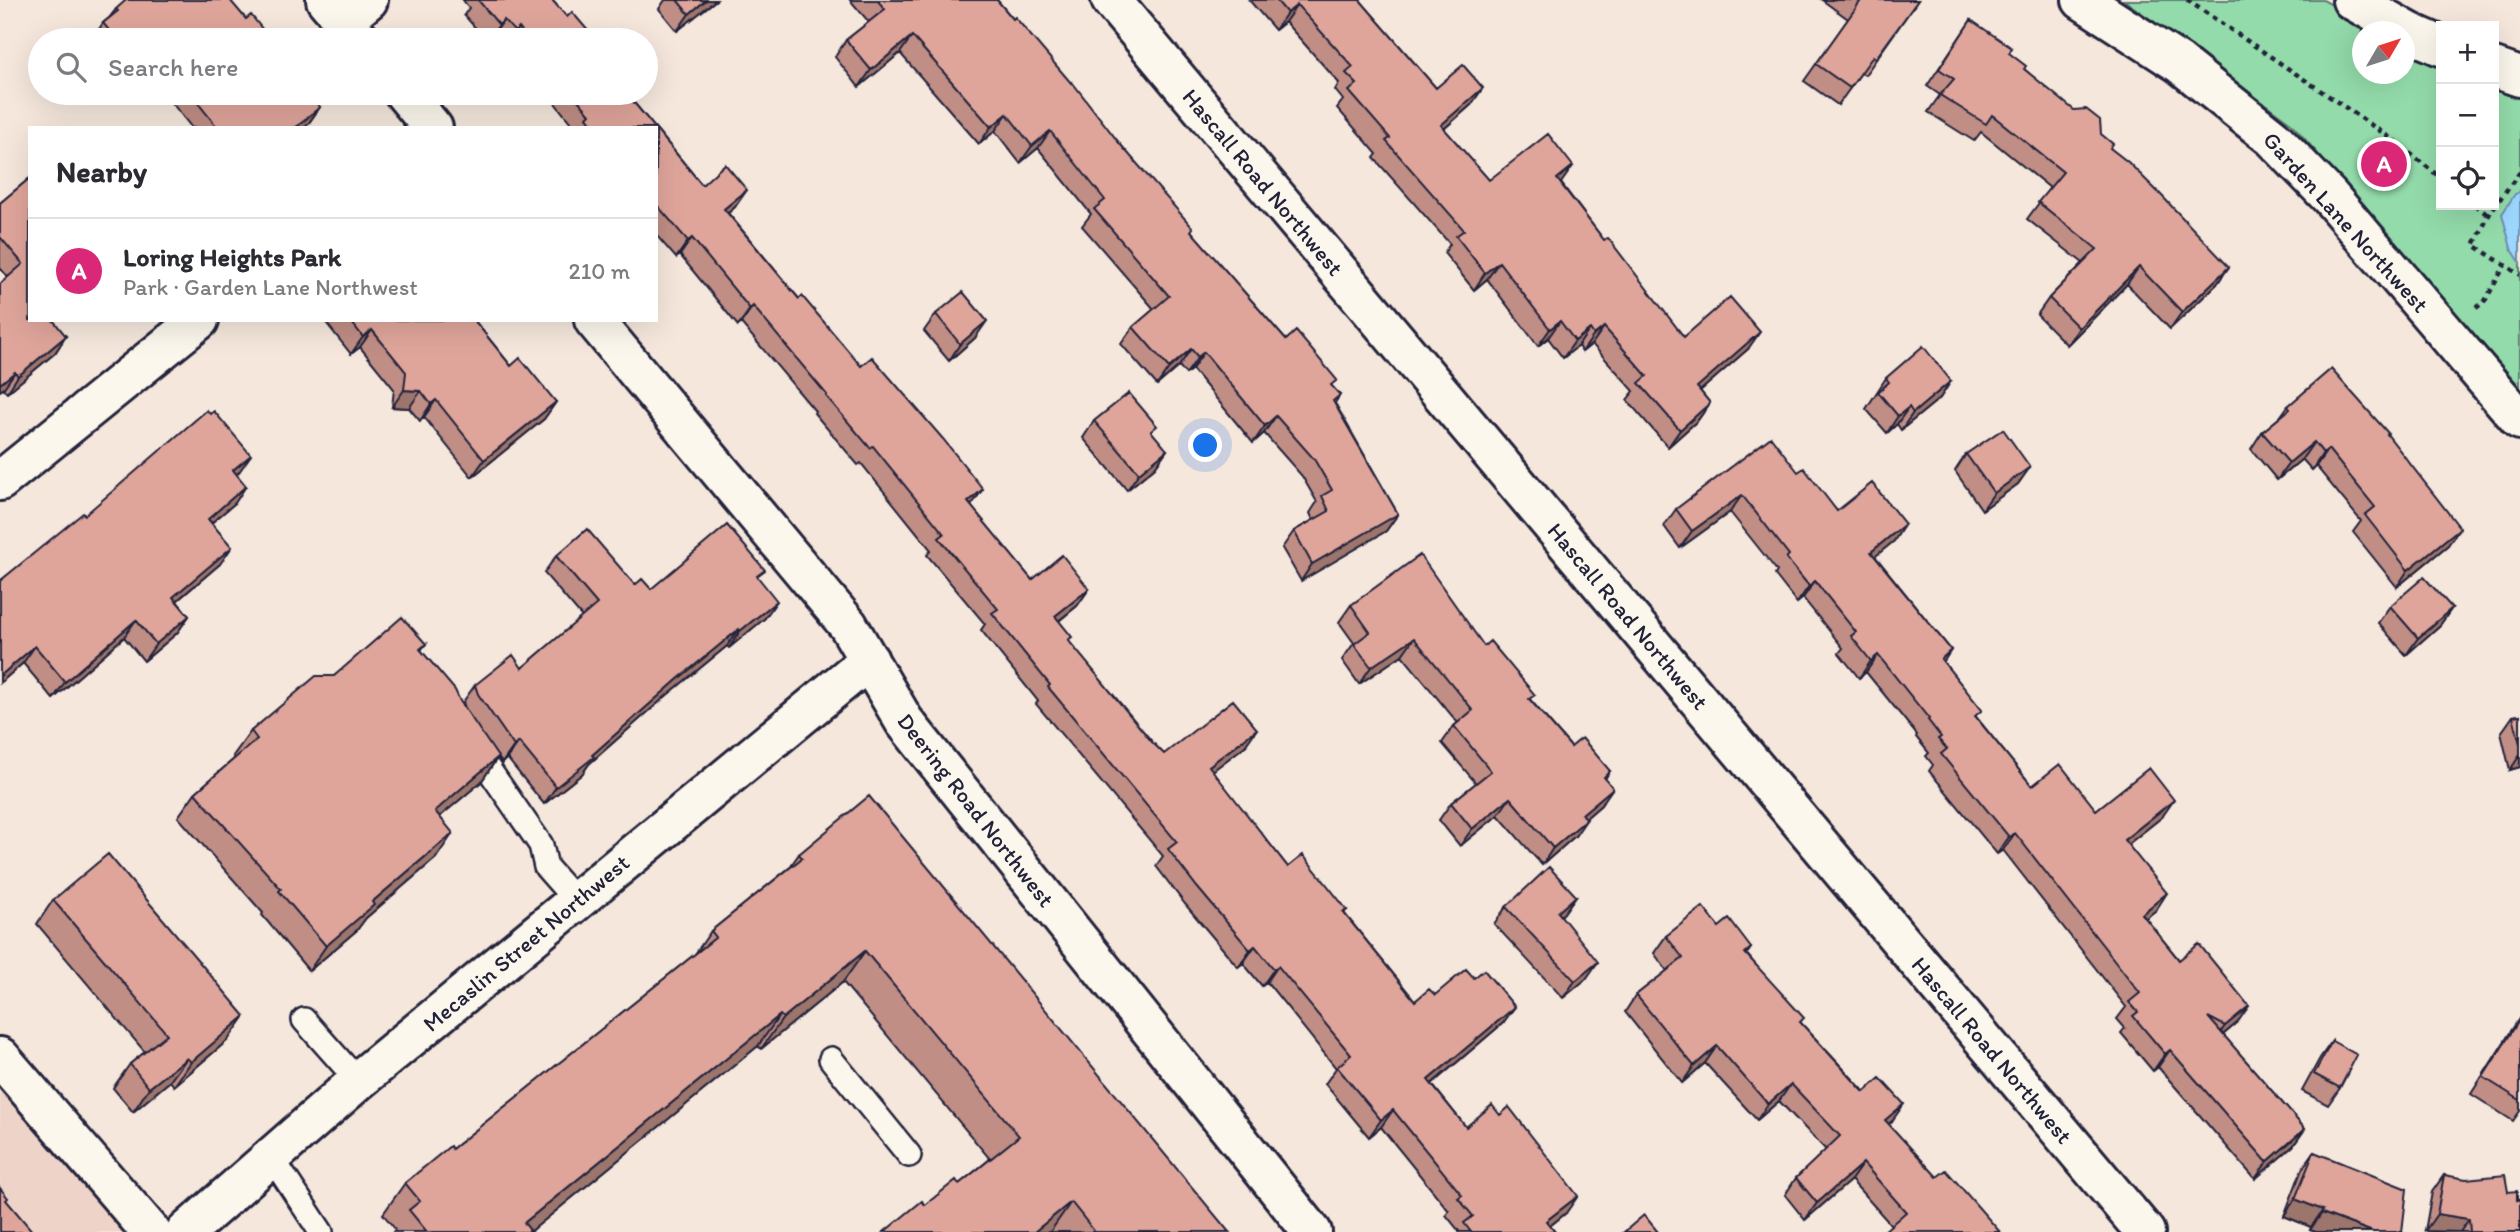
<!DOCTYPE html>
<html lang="en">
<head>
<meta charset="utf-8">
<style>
	:root { --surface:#fff; --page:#f7f7f7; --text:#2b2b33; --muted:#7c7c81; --line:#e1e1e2; --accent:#db2777 }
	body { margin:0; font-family:Itim,sans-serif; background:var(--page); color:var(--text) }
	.controls { position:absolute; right:21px; top:21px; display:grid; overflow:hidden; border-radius:0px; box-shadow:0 7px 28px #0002 }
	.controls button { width:63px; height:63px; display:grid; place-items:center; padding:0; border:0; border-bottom:2px solid var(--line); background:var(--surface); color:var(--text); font:35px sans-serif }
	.compass { position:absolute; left:2352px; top:21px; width:63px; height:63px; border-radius:50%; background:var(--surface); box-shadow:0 7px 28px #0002; rotate:51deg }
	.you { position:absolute; left:1206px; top:446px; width:24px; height:24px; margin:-18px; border:5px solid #fff; border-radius:50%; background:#1a73e8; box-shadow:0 0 0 10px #1a73e833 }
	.badge { display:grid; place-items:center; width:46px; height:46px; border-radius:50%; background:var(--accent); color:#fff; font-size:23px; font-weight:700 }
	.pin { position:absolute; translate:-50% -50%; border:4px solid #fff; box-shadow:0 2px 7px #0006 }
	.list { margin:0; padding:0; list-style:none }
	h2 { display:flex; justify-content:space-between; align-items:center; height:91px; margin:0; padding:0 28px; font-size:30px }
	h2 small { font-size:23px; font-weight:400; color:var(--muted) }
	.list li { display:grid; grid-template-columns:46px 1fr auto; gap:21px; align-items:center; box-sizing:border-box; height:105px; padding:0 28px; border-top:2px solid var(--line) }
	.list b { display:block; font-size:26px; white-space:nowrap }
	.list p { margin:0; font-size:23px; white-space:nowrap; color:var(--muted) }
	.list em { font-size:23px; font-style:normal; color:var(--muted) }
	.icon { flex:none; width:38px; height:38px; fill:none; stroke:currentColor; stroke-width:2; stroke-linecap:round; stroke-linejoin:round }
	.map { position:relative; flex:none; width:2520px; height:1232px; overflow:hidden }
	.search { position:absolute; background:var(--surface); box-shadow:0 7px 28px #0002; left:28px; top:28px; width:630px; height:77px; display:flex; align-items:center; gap:18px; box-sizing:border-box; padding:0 24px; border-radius:38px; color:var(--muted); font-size:26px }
	.panel { position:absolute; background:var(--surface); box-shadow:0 7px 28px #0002; left:28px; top:126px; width:630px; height:196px; border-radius:0px }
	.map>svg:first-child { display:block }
</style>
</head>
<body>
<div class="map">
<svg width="2520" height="1232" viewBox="0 0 2520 1232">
	<rect width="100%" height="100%" fill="#f5e7dc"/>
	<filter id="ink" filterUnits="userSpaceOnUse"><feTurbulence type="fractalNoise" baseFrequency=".0143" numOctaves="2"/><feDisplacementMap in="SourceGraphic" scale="14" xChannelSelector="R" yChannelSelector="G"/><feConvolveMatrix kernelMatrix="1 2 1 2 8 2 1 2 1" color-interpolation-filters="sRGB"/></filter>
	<g filter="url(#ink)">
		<!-- built -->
		<path fill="#eed3c8" d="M0,1033L169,1232H0Z"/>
		<!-- green -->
		<path fill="#93dbaa" stroke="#5a7e72" stroke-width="2" d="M2124,0H2323L2381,31L2362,32V74H2404L2405,44L2441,64V205H2494V88L2520,96V387L2291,123Z"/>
		<!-- water -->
		<path fill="#9dd7fe" stroke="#6c8fb0" stroke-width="2" d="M2520,192V262L2511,248L2502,214L2515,194Z"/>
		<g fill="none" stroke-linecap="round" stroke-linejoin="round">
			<!-- service casing -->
			<g stroke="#22223b" stroke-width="28">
				<path id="service" d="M472,745L541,845L546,867L576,901
					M304,1020L358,1081
					M831,1059L909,1155
					M272,1158L321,1232"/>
			</g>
			<!-- minor casing -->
			<g stroke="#22223b" stroke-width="44">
				<path id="minor" d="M326,0L360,40
					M1111,0L2145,1232
					M2082,0L2179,63L2273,138L2330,197L2520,420
					M2352,0L2411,33L2441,46
					M343,21L368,0
					M2494,68L2520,77
					M404,93L433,128
					M594,320L848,625L904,721L1312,1232
					M0,481L199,320
					M0,1057L151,1232
					M186,1232L358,1081L869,660"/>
			</g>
			<!-- path -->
			<path stroke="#22223b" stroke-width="4.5" stroke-dasharray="5 5" stroke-linecap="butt" d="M2187,0L2392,139L2441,178
				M2520,172L2491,211L2474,245L2520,275
				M2475,205L2488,215
				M2476,308L2485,301L2505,265"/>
			<!-- service -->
			<use href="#service" stroke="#fbf7ec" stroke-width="23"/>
			<!-- minor -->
			<use href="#minor" stroke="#fbf7ec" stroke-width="38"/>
		</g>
		<!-- wall -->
		<path fill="#c08e85" stroke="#22223b" stroke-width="2" d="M463,0H552L567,17L596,40H495L492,37L489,40H486L464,15L469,8Z
			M665,0H716L677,31L659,9Z
			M850,0H997L1120,144L1191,231L1286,340L1340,395L1335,403L1398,514L1386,531L1301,581L1282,548L1294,531L1313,520L1310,513L1317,502L1302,476L1264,433L1253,443L1192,369L1186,374L1179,366L1157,385L1121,344L1133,327L1154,309L1082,226L1091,214L1038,148L1020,163L995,131L979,144L900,53L859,87L835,57L846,40L869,22Z
			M1249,0H1360L1436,88L1471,105L1444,129L1489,180L1561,183L1604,240L1684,337L1748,349L1700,391L1710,403L1698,420L1668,447L1627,400L1634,391L1592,344L1582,352L1578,346L1563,358L1548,338L1538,346L1487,279L1474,290L1444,253L1450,244L1374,158L1377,154L1337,108L1343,100L1335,90L1339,83L1285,22L1275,30Z
			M1822,0H1918L1865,75L1861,73L1838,105L1804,81L1848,19Z
			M116,9L246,19L271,40H92L103,23L109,18Z
			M1971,20L2024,69L2101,134L2110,148L2217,284L2170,329L2127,284L2067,345L2037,315L2049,298L2083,263L2027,219L2050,188L1981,132L1974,141L1928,112L1940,95L1927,86Z
			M164,93H308L320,107L308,124L304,128H192Z
			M547,93H626L655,128H575Z
			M656,129L702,185L735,207L728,213L1032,580L1089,589L1077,606L1059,621L1069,642L1152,742L1164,754L1245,746L1212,771L1288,867L1347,910L1344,913L1415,1001L1435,995L1503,1023L1432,1084L1466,1127L1566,1213L1550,1226L1555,1232H1459V1231L1446,1215L1449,1211L1381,1127L1369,1137L1325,1084L1336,1068L1267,982L1262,986L1243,963L1238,967L1185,904L1156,866L1163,856L1036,704L1038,701L981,630L985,624L927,555L931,550L861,463L858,465L814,413L815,411L741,323L738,326L680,255L676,258L656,235Z
			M30,178V320L66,336L55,353L7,393L3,389L8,277L0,268V203Z
			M936,314L975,338L949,361L924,331Z
			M324,320H474L511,366L556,402L544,419L472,477L424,417L420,421L409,408L392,407L394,389L360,347L351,354Z
			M1886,378L1951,381L1940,398L1901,430L1897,424L1887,433L1866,409Z
			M2288,406L2387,434L2448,545L2397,587L2353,532L2361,521L2316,466L2312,470L2302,459L2277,480L2251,449L2262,432L2280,417Z
			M1094,421L1167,450L1155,467L1127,490L1083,438Z
			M1966,454L2030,467L2018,484L1982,510L1955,471Z
			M239,472L236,474L235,503L211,523L220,564L177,601L189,616L177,633L144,661L124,637L53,699L23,663L0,683V581L85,515Z
			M1798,472L1837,511L1894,541L1875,556L1951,650L1943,662L1977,718L2032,786L2096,810L2162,817L2128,844L2156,910L2145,918L2179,960L2237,1023L2223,1035L2305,1129L2293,1146L2255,1179L2158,1067L2153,1071L2121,1033L2125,1028L2117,1019L2126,1007L2003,850L1997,854L1929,771L1933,765L1926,756L1929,753L1916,737L1917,735L1866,672L1859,678L1839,653L1843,648L1803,598L1797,603L1775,575L1777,571L1730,512L1680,548L1664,526L1676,509Z
			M556,556L635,585L651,589L759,579L765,618L729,648L727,646L666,696L589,764L582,774L544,804L507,758L502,763L498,757L481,782L439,817L436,858L366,918L357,930L309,971L262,915L263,913L178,817L195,793L235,758L233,756L251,731L334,676L426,644L421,650L466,711L463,702L475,685L522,668L582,617L544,573Z
			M1351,605L1484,646L1571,747L1610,771L1605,779L1601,805L1586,818L1575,836L1542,865L1498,815L1460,846L1439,820L1451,803L1476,783L1442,743L1454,726L1458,723L1402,655L1359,684L1342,660L1354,643L1339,622Z
			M2390,606L2452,608L2440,625L2406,655L2378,623Z
			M2520,715V767L2510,770L2501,733L2513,716Z
			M799,854L1229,1232H884L925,1205L959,1184L990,1159L843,982L761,1049L758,1046L530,1232H393L395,1229L383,1214L405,1183L452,1149L695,954L711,931L789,868Z
			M1576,896L1561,916L1586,979L1563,998L1494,924L1506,907Z
			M53,900L228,1040L174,1086L170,1081L133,1112L113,1088L130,1064L145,1052L37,924Z
			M1719,927L1751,948L1747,954L1801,1023L1892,1121L1888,1124L1937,1177L2000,1232L1891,1225L1851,1180L1805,1220L1785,1195L1796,1178L1826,1150L1779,1101L1757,1120L1705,1063L1682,1083L1625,1012L1636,995L1667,971L1654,953L1666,936Z
			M2520,1017V1111L2513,1121L2471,1094Z
			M2332,1041L2340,1088L2328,1105L2302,1091L2320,1058Z
			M2314,1152L2402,1232H2316L2310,1230L2311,1227L2284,1216L2302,1169Z
			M2444,1175L2508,1192L2520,1232H2432L2425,1231L2432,1192Z"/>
		<!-- shaded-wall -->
		<path fill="#9c746c" stroke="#22223b" stroke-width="2" d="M706,0H716L677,31L689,14Z
			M1297,5L1285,22L1275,30L1287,13Z
			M504,20L492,37L488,40L499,25Z
			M519,28L511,40H509L515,32Z
			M912,36L900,53L859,87L871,70Z
			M1483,88L1471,105L1429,142L1441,125Z
			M320,107L308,124L304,128H295Z
			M1007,114L995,131L979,144L991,127Z
			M1050,131L1038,148L1020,163L1032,146Z
			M1573,166L1561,183L1545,195L1557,179Z
			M747,190L735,207L713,226L724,209Z
			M692,238L680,255L676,258L688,241Z
			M1499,262L1487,279L1474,290L1485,273Z
			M2139,267L2127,284L2067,345L2079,328Z
			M2229,267L2217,284L2170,329L2182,312Z
			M753,306L741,323L738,326L750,309Z
			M987,321L975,338L949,361L960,344Z
			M1560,321L1548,338L1538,346L1550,329Z
			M1604,327L1592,344L1582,352L1594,335Z
			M1590,329L1578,346L1563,358L1575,341Z
			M372,330L360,347L351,354L363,337Z
			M1760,332L1748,349L1685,404L1697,387Z
			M66,336L55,353L7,393L18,376Z
			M1191,349L1179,366L1157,385L1169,368Z
			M1204,352L1192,369L1186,374L1198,357Z
			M15,372L3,389L0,391V384Z
			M1951,381L1940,398L1901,430L1913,413Z
			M404,390L421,391L409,408L392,407Z
			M436,400L424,417L420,421L431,404Z
			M556,402L544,419L472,477L484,460Z
			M1710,403L1698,420L1668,447L1680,430Z
			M1909,407L1897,424L1887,433L1898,416Z
			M1276,416L1264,433L1253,443L1265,426Z
			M2314,442L2302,459L2277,480L2289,463Z
			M2328,449L2316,466L2312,470L2323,453Z
			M1167,450L1155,467L1127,490L1139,473Z
			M251,455L239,472L221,487L233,470Z
			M2030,467L2018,484L1982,510L1994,493Z
			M246,486L235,503L196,536L208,519Z
			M983,489L971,506L968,502Z
			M1742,495L1730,512L1680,548L1692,531Z
			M1398,514L1386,531L1301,581L1312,564Z
			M1905,524L1894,541L1860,569L1871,552Z
			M2460,528L2448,545L2397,587L2408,570Z
			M232,547L220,564L161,614L173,597Z
			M1815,581L1803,598L1797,603L1809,586Z
			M1089,589L1077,606L1043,633L1055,616Z
			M777,601L765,618L729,648L740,631Z
			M2452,608L2440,625L2406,655L2418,638Z
			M189,616L177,633L144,661L156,644Z
			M136,620L124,637L53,699L65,682Z
			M739,629L727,646L666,696L589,764L582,774L544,804L556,787L678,679Z
			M1414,638L1402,655L1359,684L1371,667Z
			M35,646L23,663L0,683V676Z
			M1951,650L1940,667L1941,659Z
			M1878,655L1866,672L1859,678L1871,661Z
			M1257,729L1245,746L1197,783L1209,766Z
			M519,742L507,758L502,763L514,746Z
			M2520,755V767L2510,770Z
			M498,757L481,782L417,836L435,811Z
			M1613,788L1601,805L1571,831L1582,814Z
			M1510,798L1498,815L1460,846L1472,829Z
			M2174,800L2162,817L2112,857L2124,840Z
			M1587,819L1575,836L1542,865L1553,848Z
			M453,833L436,858L366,918L357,930L309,971L326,946L372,902Z
			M2015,833L2003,850L1997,854L2009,837Z
			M2167,893L2156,910L2130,931L2142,914Z
			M1576,896L1564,913L1546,929L1558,912Z
			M1255,946L1243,963L1238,967L1250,950Z
			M865,951L843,982L761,1049L783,1018Z
			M1598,962L1586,979L1563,998L1575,981Z
			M1278,966L1267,982L1262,986L1274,969Z
			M2249,1006L2237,1023L2213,1043L2225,1026Z
			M1515,1007L1503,1023L1416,1097L1428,1080Z
			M780,1015L758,1046L530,1232H518L524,1223Z
			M245,1016L228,1040L174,1086L191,1062Z
			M1717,1046L1705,1063L1682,1083L1694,1066Z
			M2170,1050L2158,1067L2153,1071L2165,1054Z
			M187,1058L170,1081L133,1112L149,1088Z
			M1791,1084L1779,1101L1757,1120L1768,1104Z
			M1904,1104L1892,1121L1873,1137L1885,1120Z
			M1393,1110L1381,1127L1369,1137L1381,1120Z
			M2305,1129L2293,1146L2255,1179L2267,1162Z
			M1863,1163L1851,1180L1805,1220L1817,1203Z
			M1578,1196L1566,1213L1542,1232L1546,1221Z
			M2295,1199L2323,1210L2311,1227L2284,1216Z
			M1071,1202L1050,1232H1034Z
			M2322,1213L2373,1232H2316L2310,1230Z
			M2437,1214L2469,1219L2460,1232L2425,1231Z"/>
		<!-- building -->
		<path fill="#dfa59b" stroke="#22223b" stroke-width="2" d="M126,0H230L246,19L251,15L271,40H117L103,23L118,11L116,9Z
			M478,0H552L567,17L572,12L596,40H529L519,28L515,32L504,20L499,25Z
			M677,0H706L689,14Z
			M877,0H997L1013,19L1015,17L1071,83L1072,82L1120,144L1193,228L1191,231L1286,340L1296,331L1337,380L1331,385L1340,395L1333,401L1398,514L1312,564L1294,531L1329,511L1322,496L1332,490L1314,459L1276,416L1265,426L1204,352L1198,357L1191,349L1169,368L1133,327L1169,296L1094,209L1105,200L1050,131L1032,146L1007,114L991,127L912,36L871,70L846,40L885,9Z
			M1276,0H1360L1436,88L1463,65L1483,88L1441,125L1489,180L1548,134L1573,166L1557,179L1604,240L1608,238L1684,337L1730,297L1760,332L1697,387L1710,403L1680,430L1639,383L1647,376L1604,327L1594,335L1590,329L1575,341L1560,321L1550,329L1499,262L1485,273L1456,236L1464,230L1386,141L1390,138L1349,91L1357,84L1346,73L1353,67L1297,5L1287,13Z
			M1857,0H1918L1876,58L1873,56L1850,88L1816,64L1860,2Z
			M1971,20L2012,48L2009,53L2026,66L2024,69L2074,110L2086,109L2100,120L2101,134L2113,144L2110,148L2128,162L2161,195L2229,267L2182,312L2139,267L2079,328L2049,298L2097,249L2038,202L2063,172L1992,115L1986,124L1940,95L1954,79L1939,69Z
			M190,93H308L320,107L295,128H218Z
			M572,93H626L655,128H595L587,117L590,114Z
			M656,129L702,185L725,164L747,190L724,209L799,299L802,296L861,366L872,357L943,439L983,489L968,502L1032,580L1062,555L1089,589L1055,616L1072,637L1068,640L1152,742L1164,754L1233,700L1257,729L1209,766L1288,867L1303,855L1347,910L1343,912L1415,1001L1429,989L1435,995L1466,969L1474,978L1484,970L1515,1007L1428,1080L1466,1127L1492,1105L1500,1115L1509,1107L1578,1196L1546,1221L1555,1232H1471L1464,1223L1473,1216L1458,1198L1462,1195L1393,1110L1381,1120L1337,1067L1351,1055L1278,966L1274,969L1255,946L1250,950L1197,887L1168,849L1177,842L1048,687L1050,685L992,613L998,609L939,538L944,534L873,446L870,448L826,396L827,395L753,306L750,309L692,238L688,241L656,204Z
			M30,178V320H53L66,336L18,376L15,372L0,384V284L23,264L0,237V203Z
			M963,292L987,321L960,344L936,314Z
			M350,320H474L511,366L520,358L556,402L484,460L436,400L431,404L421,391L404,390L406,372L372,330L363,337Z
			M1923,346L1951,381L1913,413L1909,407L1898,416L1878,392L1889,382L1886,378Z
			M2331,369L2388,433L2387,434L2460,528L2408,570L2365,515L2375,507L2328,449L2323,453L2314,442L2289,463L2262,432L2290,409L2288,406Z
			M1129,393L1157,426L1151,431L1167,450L1139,473L1094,421Z
			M207,410L210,414L214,411L251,455L233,470L246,486L208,519L232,547L173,597L189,616L156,644L136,620L65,682L35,646L0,676V581L83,513L85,515Z
			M2003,429L2030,467L1994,493L1966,454Z
			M1771,437L1798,472L1804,468L1837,511L1872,483L1905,524L1871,552L1951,650L1941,659L1982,710L1975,716L2032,786L2060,764L2096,810L2149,768L2174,800L2124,840L2167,893L2142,914L2179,960L2199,944L2249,1006L2225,1026L2208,1017L2305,1129L2267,1162L2170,1050L2165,1054L2133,1016L2138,1012L2129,1002L2140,993L2015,833L2009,837L1941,754L1947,749L1938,739L1941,737L1928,720L1929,719L1878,655L1871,661L1851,636L1856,632L1815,581L1809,586L1786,558L1789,555L1742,495L1692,531L1676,509Z
			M727,525L765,570L757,576L777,601L740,631L739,629L678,679L592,755L594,757L556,787L519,742L514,746L478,694L475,685L513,655L522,668L597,604L556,556L587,529L635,585L642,579L651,589Z
			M1420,555L1484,646L1490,641L1535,695L1529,699L1571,747L1582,738L1610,771L1604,777L1613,788L1582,814L1587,819L1553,848L1510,798L1472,829L1451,803L1491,771L1454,726L1473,710L1414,638L1371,667L1354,644L1370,632L1351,605Z
			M2424,577L2452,608L2418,638L2390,606Z
			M402,617L426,644L420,649L455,690L460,701L498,757L435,811L453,833L372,902L374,905L326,946L279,891L281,889L195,793L257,739L251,731L316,676H334Z
			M2520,715V744L2513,716Z
			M869,796L1229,1232H1095L1071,1202L1034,1232H884L922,1201L925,1205L956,1180L959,1184L1019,1136L865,951L783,1018L780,1015L524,1223L530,1230L528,1232H427L409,1210L420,1201L405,1183L450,1146L452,1149L716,937L711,931L802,858L799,854Z
			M108,854L245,1016L191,1062L187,1058L149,1088L130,1064L167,1034L53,900Z
			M1549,867L1576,896L1558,912L1598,962L1575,981L1506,907Z
			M1703,907L1719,927L1729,919L1751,948L1745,953L1804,1018L1800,1022L1864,1092L1880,1078L1904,1104L1885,1120L1937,1177L1946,1170L2000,1232H1883L1906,1212L1863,1163L1817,1203L1796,1178L1840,1136L1791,1084L1768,1104L1717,1046L1694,1066L1636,995L1683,958L1666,936Z
			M2520,1019V1100L2483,1077Z
			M2332,1041L2357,1055L2340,1088L2314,1074Z
			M2314,1152L2407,1189L2402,1232H2373L2322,1213L2323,1210L2295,1199Z
			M2444,1175L2466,1179L2505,1175L2508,1192L2517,1191V1200L2520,1199V1232H2470L2469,1219L2437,1214Z
			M0,1188L8,1198L6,1200L33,1232H0Z
			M1644,1215L1658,1232H1624Z"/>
	</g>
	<g text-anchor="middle" stroke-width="5" stroke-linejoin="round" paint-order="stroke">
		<!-- street labels -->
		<g font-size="23" fill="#22223b" stroke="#fbf7ec">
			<text transform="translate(1263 182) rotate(50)" y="8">Hascall Road Northwest</text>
			<text transform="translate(2346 222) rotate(48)" y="8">Garden Lane Northwest</text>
			<text transform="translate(1628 616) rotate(50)" y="8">Hascall Road Northwest</text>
			<text transform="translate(976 810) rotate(52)" y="8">Deering Road Northwest</text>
			<text transform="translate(526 943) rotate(-40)" y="8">Mecaslin Street Northwest</text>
			<text transform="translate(1992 1050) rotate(50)" y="8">Hascall Road Northwest</text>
		</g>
	</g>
</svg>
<div class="controls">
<button>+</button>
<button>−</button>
<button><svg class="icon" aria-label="locate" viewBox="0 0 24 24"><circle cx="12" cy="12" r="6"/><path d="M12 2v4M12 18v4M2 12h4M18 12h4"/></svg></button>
</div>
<svg class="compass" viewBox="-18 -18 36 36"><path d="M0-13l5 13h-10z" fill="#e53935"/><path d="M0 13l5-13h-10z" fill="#7c7c81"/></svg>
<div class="you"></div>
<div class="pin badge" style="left:2384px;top:164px">A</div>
<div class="search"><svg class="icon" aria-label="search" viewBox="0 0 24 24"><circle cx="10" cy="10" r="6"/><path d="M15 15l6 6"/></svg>Search here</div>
<section class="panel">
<h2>Nearby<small></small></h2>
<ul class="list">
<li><span class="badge">A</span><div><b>Loring Heights Park</b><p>Park · Garden Lane Northwest</p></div><em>210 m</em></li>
</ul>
</section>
</div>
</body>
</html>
